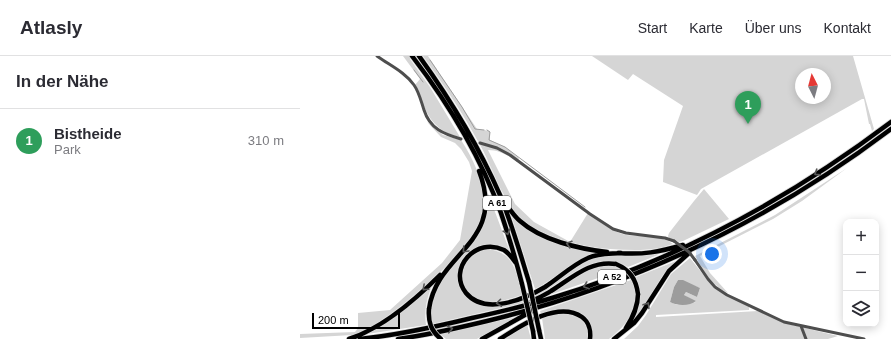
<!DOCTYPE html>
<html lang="de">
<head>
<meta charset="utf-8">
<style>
	:root { --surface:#fff; --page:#f7f7f7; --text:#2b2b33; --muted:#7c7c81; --line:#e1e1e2; --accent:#ea580c }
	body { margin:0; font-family:Helvetica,sans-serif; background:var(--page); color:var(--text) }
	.controls { position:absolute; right:12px; bottom:12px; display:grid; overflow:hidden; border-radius:8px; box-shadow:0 2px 10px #0003 }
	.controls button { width:36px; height:36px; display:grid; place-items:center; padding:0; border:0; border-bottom:1px solid var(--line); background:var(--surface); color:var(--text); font:20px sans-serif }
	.compass { position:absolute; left:495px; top:12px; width:36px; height:36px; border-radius:50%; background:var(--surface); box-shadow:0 2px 10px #0003; rotate:354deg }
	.scale { position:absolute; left:12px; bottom:10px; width:88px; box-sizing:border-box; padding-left:4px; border:2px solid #000; border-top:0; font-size:11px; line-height:14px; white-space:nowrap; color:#000; -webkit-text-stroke:3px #fff; paint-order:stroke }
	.you { position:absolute; left:412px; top:198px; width:14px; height:14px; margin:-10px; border:3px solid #fff; border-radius:50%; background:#1a73e8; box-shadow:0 0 0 6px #1a73e833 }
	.badge { display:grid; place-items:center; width:26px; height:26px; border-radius:50%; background:var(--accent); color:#fff; font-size:13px; font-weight:700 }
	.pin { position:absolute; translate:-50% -33px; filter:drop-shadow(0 1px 2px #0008) }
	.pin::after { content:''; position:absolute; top:21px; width:14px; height:12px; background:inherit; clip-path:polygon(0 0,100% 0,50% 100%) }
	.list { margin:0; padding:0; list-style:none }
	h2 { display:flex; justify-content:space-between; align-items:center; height:52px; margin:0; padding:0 16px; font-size:17px }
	h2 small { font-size:13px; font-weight:400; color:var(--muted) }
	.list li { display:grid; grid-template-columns:26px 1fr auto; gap:12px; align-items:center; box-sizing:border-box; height:64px; padding:0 16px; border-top:1px solid var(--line) }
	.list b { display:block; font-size:15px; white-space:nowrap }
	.list p { margin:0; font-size:13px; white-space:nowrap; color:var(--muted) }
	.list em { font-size:13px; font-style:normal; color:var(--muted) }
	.icon { flex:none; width:22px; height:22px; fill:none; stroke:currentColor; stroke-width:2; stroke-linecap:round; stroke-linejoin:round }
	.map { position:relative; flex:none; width:591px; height:283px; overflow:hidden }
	header { display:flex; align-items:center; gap:24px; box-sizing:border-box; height:56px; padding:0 20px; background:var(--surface); border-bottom:1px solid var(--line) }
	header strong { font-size:19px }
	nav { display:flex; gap:22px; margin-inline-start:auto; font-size:14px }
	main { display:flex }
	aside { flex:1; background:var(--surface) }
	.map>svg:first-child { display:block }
</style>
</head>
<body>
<header>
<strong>Atlasly</strong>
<nav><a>Start</a><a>Karte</a><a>Über uns</a><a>Kontakt</a></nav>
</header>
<main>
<aside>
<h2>In der Nähe<small></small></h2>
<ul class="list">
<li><span class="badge" style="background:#2e9e5b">1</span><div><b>Bistheide</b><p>Park</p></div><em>310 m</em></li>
</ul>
</aside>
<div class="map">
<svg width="591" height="283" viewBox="0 0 591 283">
	<rect width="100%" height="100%" fill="#fff"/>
	<!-- green -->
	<path fill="#d5d5d5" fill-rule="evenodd" d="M103,0H114L110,3L130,31L160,81C129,74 126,54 115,29L120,23Z
		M123,0H128L177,73L190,75V84L205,91L219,102L217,106C208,99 199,94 188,94L215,148L234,166L270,186L288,157C300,165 312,176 326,179C342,181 360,178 373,188C352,196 331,194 310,193C282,191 250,183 226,167C217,160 209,149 204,139C195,123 189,105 180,89C163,58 144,29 123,0Z
		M292,0H553L574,73L572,75L570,68H569L564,43H562L401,133L397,139L363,126L364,104L383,50L333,18L328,24ZM501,18H525V42H501Z
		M127,66L143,79L161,84C176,107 188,134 181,161C179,172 172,182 165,190C147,213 79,274 52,279L0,282V278L55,276L58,272V257L90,254L142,207L160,184L172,115L169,106L161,93L155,87L141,81Z
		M547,112L502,145L473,163L400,200L410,217L428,237C412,230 403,214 395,200L475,159Z
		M186,132L212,201L200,192H177L169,197L162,206L161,231L180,248L222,243L223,247L132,268C122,224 166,206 182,171C188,158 186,145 186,132Z
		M404,133L429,163L383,185L379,186L369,182L368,180L369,177L394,145Z
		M210,156L234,176L298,196C274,203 257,222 235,233Z
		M187,193C215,196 216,216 222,239C209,243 196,248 182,245C153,238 157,199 187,193Z
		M316,198L333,200L357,198L358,199L328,211C292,192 266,226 236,240V237L280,207L296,201Z
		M390,202L414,232L449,251V254L356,259V261L458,255L484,267L538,280L528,283H324L338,270L346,259L371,218ZM378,224L400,232L397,241L386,236L384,239L396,246L377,249L370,246L374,231Z
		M376,205L363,219L340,257L331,268C338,252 343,239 336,221Z
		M307,208L315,210L321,214L241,242L288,212Z
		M331,224C344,247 327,270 309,283H291V275L277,257L241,258L240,255Z
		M134,226C127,240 124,253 126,269L67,278L80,270Z
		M258,257C277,258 288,262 288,283H245L242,262Z
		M217,261L177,283H146L140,278Z
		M227,268L231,283H203Z"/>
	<!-- water -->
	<path fill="#9c9c9c" d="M378,224H383L400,232L397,241L386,236L384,239L396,245C390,250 377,250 370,246L374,231Z"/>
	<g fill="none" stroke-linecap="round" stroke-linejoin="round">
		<!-- stream -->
		<path stroke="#9c9c9c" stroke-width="1" d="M130,4L162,51L175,73L184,74
			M114,14L123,26
			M187,74L190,76L189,84L205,91L285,151"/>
		<!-- highway casing -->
		<g stroke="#dbdbdb" stroke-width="6">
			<path id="highway" d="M112,0C148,47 181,102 201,157C209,181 216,204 222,228
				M119,0C150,43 179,91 200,139C212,168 220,197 229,226
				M204,145C209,152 213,159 220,165C241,184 279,193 307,196
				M318,197C343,199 359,196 383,189
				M216,207C213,203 209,197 204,194C176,180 147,213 166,237C185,260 225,243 245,231C259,222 272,209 288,202C298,197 310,198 321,197
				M232,245C238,242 245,239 251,235C272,222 290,204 316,208
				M129,253C137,195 207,188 179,115
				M326,272C333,261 338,251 338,238
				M239,274L241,283
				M233,275L234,283
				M49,283C83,272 115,244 140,219
				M60,283C98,279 135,271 172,262C199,256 226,250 252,242C374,205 489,143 591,66
				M98,283C128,279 158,272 187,265C334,229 471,164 591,73
				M182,283L232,255
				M200,283C220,270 258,244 282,261C289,266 291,275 290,283
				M314,283L334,267L342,257L369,215L389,197"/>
		</g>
		<!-- minor -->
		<path stroke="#4e4e4e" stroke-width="3" d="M77,0C89,9 105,16 114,29C119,36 121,45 124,54C130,73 144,78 161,83
			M180,87L197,92L210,99L290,158L313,173L326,177L365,182L374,185
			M395,204L408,223L415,231L427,239L484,266L564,283
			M501,270L506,283"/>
		<!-- highway -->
		<use href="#highway" stroke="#000" stroke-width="4.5"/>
		<!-- highway-bridge casing -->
		<g stroke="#dbdbdb" stroke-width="6" stroke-linecap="butt">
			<path id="highway-bridge" d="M316,208C330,214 336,223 338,238
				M229,226L239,274
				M222,228L233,275
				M129,253C128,266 131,275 141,283"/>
		</g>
		<!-- minor-bridge -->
		<path stroke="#4e4e4e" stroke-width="3" d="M374,185L389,196L395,204"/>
		<!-- highway-bridge -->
		<use href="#highway-bridge" stroke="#000" stroke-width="4.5"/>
	</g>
	<!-- one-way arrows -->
	<defs><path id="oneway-chevron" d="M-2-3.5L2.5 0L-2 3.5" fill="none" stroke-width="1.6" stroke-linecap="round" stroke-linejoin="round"/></defs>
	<g stroke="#595959">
		<use href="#oneway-chevron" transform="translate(517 117) rotate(147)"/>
		<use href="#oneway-chevron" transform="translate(207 176) rotate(73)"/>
		<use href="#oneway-chevron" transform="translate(269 188) rotate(-163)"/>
		<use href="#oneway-chevron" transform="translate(165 194) rotate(133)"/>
		<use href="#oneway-chevron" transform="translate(286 230) rotate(161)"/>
		<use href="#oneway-chevron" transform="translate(125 232) rotate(138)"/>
		<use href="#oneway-chevron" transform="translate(199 247) rotate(173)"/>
		<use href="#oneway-chevron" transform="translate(347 249) rotate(-58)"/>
		<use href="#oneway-chevron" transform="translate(150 273) rotate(-12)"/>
	</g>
	<g text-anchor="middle" stroke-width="3" stroke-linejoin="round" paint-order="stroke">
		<!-- shield labels -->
		<g fill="#fff" stroke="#4c4c4c" stroke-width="1">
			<rect x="183" y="140" width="28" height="14" rx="3"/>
			<rect x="298" y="214" width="28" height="14" rx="3"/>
		</g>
		<g font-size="9" font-weight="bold" fill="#000">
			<text x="197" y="150">A 61</text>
			<text x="312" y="224">A 52</text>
		</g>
	</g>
</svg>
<div class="controls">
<button>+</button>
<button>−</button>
<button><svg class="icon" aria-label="layers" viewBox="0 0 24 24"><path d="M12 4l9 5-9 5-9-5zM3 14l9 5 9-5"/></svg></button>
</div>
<svg class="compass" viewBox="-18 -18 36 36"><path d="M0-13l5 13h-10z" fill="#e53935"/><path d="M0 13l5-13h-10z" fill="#7c7c81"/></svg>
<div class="scale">200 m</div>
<div class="you"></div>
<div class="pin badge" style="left:448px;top:68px;background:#2e9e5b">1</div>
</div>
</main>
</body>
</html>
